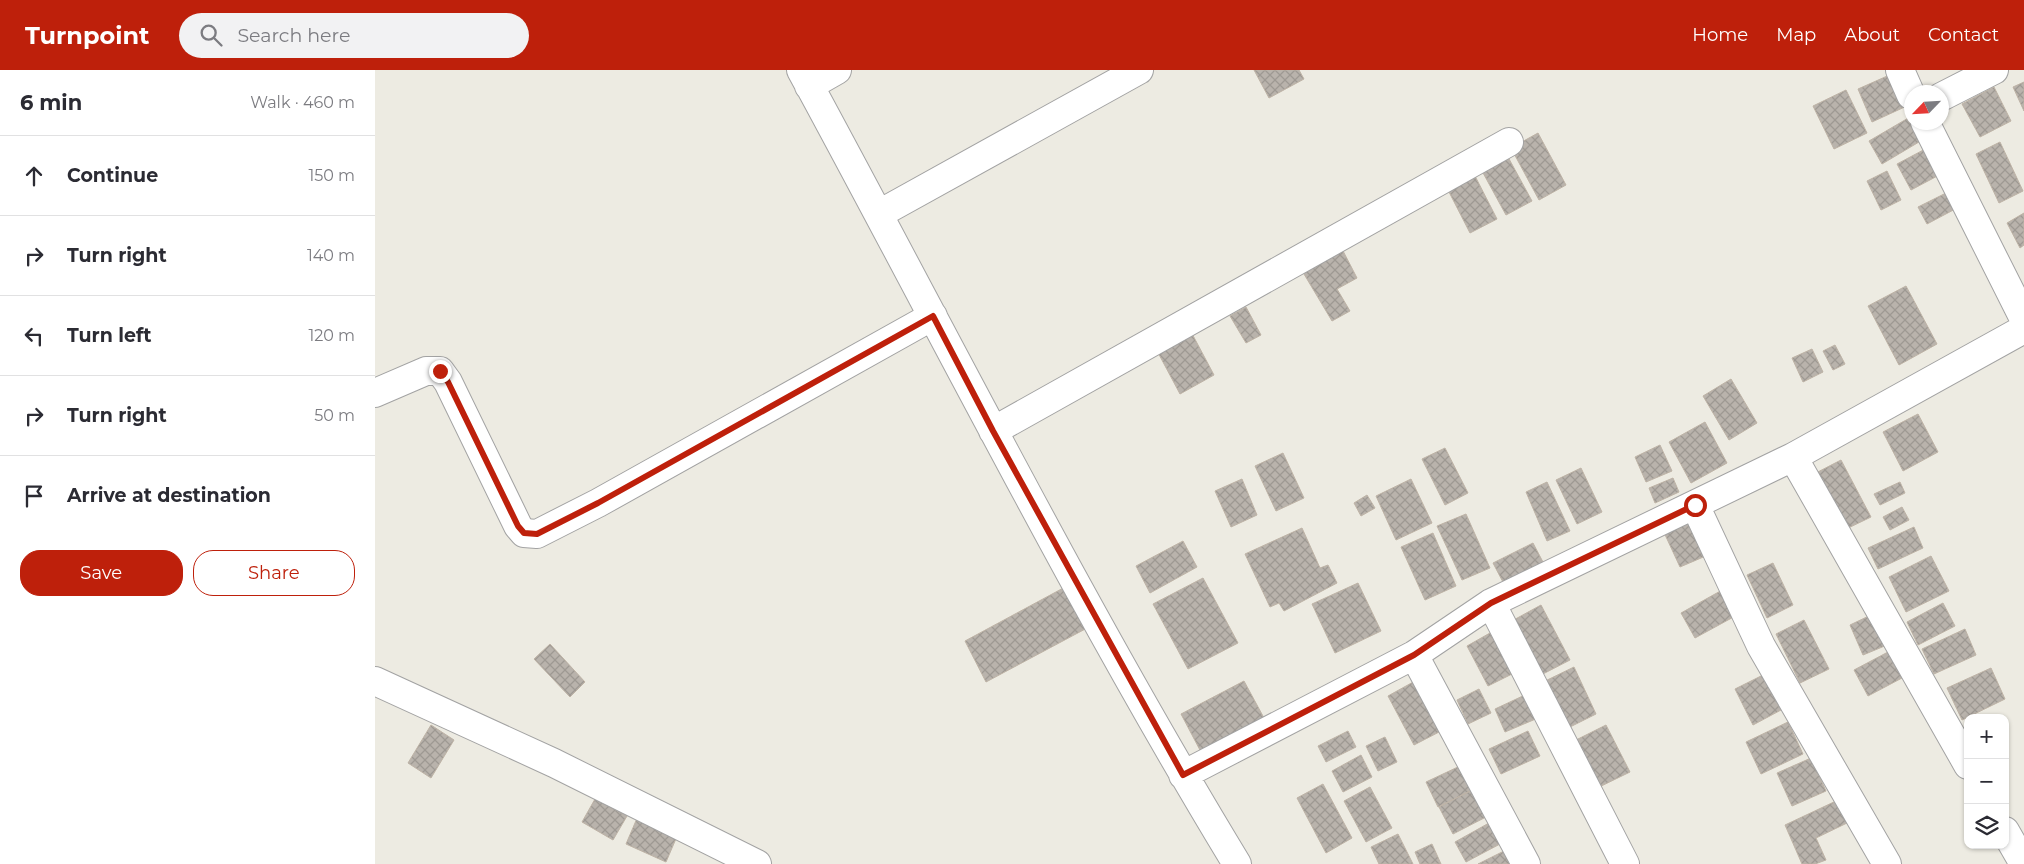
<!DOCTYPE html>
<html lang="en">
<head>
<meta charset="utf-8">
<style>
	:root { --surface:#fff; --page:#f2f2f3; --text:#2b2b33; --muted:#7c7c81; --line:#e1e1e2; --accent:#be200b }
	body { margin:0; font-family:Montserrat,sans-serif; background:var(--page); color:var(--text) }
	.controls { position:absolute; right:15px; bottom:15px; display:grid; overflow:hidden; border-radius:10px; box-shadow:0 1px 4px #0004 }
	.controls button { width:45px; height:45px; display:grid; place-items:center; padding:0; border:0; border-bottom:1px solid var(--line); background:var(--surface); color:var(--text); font:25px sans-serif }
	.compass { position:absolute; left:1529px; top:15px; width:45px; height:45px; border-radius:50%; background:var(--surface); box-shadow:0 1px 4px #0004; rotate:245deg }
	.stop { position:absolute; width:15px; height:15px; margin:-11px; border:4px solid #be200b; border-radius:50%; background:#fff }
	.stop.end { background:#be200b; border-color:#fff; box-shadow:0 1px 5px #0008 }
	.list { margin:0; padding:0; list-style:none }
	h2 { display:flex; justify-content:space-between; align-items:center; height:65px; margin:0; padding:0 20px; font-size:21px }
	h2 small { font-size:16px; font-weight:400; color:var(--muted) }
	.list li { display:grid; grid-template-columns:32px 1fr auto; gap:15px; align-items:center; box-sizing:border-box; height:80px; padding:0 20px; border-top:1px solid var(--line) }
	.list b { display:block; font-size:19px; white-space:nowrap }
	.list em { font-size:16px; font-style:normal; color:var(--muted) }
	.actions { display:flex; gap:10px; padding:15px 20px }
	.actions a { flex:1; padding:11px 0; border:1px solid var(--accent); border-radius:20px; text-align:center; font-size:18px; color:var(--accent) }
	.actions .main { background:var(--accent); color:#fff }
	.icon { flex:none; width:28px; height:28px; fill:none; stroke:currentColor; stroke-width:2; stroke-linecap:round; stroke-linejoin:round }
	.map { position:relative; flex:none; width:1649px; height:794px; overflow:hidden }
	header { display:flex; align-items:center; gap:30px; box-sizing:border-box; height:70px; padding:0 25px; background:var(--accent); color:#fff }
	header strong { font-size:24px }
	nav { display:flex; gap:28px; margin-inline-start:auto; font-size:18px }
	.search { width:350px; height:45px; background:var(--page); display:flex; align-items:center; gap:12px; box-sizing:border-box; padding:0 18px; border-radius:28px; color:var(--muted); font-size:19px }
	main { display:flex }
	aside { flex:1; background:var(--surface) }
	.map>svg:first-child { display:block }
</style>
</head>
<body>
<header>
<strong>Turnpoint</strong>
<div class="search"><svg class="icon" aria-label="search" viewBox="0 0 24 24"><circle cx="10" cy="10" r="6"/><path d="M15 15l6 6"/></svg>Search here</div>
<nav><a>Home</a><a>Map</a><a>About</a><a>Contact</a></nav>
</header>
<main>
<aside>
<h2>6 min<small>Walk · 460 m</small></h2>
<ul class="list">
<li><svg class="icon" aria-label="ahead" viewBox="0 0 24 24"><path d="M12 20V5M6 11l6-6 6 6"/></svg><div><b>Continue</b></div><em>150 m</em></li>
<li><svg class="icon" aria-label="right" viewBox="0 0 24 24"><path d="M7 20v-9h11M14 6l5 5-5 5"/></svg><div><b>Turn right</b></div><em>140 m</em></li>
<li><svg class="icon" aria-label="left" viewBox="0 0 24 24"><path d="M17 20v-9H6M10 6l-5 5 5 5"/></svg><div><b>Turn left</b></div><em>120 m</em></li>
<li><svg class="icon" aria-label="right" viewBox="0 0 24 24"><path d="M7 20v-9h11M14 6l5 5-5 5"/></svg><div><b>Turn right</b></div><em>50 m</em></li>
<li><svg class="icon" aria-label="arrive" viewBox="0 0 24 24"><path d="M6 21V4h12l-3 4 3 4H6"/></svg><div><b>Arrive at destination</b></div></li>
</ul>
<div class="actions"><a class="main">Save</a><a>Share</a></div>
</aside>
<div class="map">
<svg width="1649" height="794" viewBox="0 0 1649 794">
	<defs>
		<pattern id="building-cross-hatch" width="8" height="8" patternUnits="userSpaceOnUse" patternTransform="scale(1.25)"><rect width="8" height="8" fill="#b9b3ac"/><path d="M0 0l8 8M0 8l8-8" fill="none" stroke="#9e9993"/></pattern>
	</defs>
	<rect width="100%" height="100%" fill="#edebe2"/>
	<!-- building -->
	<path fill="url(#building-cross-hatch)" stroke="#beb3a6" d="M879,0H924L929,9L894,28Z
		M1519,3L1534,35L1497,52L1483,19Z
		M1649,12V41L1638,17Z
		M1619,17L1636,51L1605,67L1587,34Z
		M1471,20L1492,63L1459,79L1438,36Z
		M1535,47L1536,52H1539L1549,69L1507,94L1494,71Z
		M1163,63L1191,115L1164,130L1136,78Z
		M1625,72L1648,121L1624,133L1601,84Z
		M1554,77L1568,103L1536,120L1522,94Z
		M1133,87L1157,131L1131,145L1107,101Z
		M1512,101L1526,130L1506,140L1492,111Z
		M1100,106L1122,149L1095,163L1073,120Z
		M1575,121L1584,137L1552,154L1543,137Z
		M1649,143V175L1645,178L1632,153Z
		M966,177L982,208L962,219L975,241L957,251L926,199Z
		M1531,216L1562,274L1524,295L1493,236Z
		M871,237L886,265L871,273L855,246Z
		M814,258L839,305L805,324L780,277Z
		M1460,275L1470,294L1458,300L1448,281Z
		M1437,279L1448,302L1428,312L1417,288Z
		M1356,309L1382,353L1354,370L1328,326Z
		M1543,344L1563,382L1528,401L1508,362Z
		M1330,352L1352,393L1316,413L1294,372Z
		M1285,375L1297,401L1271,412L1260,387Z
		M1070,378L1093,423L1070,435L1047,389Z
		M908,383L929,428L901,441L880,396Z
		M1466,390L1496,447L1467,461L1437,405Z
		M1206,398L1227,442L1202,454L1181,410Z
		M1298,408L1304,422L1280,433L1274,418Z
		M867,409L882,445L856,457L840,421Z
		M1036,409L1057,453L1021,470L1001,426Z
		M1172,412L1195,461L1172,471L1151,422Z
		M1525,412L1530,423L1505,435L1499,424Z
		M992,425L1000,438L986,446L979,433Z
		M1527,437L1534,450L1515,460L1508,447Z
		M1315,443L1333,485L1305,497L1286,456Z
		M1091,444L1115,498L1087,510L1062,456Z
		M1539,457L1548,478L1503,499L1493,478Z
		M927,458L945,498L953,495L962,513L909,541L904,533L895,537L870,484Z
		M1058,463L1081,516L1050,530L1026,477Z
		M808,471L822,497L775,523L761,496Z
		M1158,473L1169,494L1129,514L1118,493Z
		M1556,486L1574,521L1531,542L1514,507Z
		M1398,493L1418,535L1392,548L1372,505Z
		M828,508L863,573L813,599L778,534Z
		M983,513L1006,561L960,583L937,534Z
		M692,516L714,557L611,612L590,571Z
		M1349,519L1364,544L1320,568L1306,543Z
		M1568,533L1580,556L1543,575L1532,552Z
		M1166,535L1195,590L1164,606L1135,552Z
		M1498,544L1512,575L1488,585L1475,555Z
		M1429,550L1454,599L1425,613L1401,564Z
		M1590,559L1601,585L1559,604L1547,579Z
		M1115,563L1137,604L1113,616L1092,576Z
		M175,574L210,612L195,627L159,589Z
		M1513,582L1527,608L1493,626L1479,600Z
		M1199,597L1221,644L1187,661L1164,614Z
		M1616,598L1630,629L1587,650L1572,618Z
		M1388,605L1406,640L1378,655L1360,619Z
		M869,611L889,648L826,682L806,644Z
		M1040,611L1066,661L1039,675L1013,626Z
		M1104,619L1116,643L1093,654L1082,630Z
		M1152,624L1163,648L1130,662L1120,639Z
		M1413,652L1428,684L1386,704L1371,672Z
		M56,655L79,670L56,708L33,693Z
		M1231,655L1255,702L1216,721L1193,674Z
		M973,661L981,677L951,692L943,676Z
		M1153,661L1165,686L1126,704L1114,679Z
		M1010,667L1022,692L1003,701L991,676Z
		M986,685L997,707L968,722L957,701Z
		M1436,688L1451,721L1417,736L1402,703Z
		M1085,696L1097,720L1063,737L1051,712Z
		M948,714L977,768L951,783L922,728Z
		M995,717L1017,758L991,772L969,731Z
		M1097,720L1111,747L1078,764L1064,737Z
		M220,729L252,746L238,770L207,752Z
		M1461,731L1472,753L1441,768L1451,790L1440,794H1427L1410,755Z
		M263,746L303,764L291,792L251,774Z
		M1114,753L1125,774L1091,792L1080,772Z
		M1023,764L1038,794H1004L996,777Z
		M1057,774L1066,794H1045L1040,782Z
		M1129,781L1136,794H1103Z"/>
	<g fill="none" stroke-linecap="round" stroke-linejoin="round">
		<!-- minor casing -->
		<g stroke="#a3a3a3" stroke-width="30">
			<path id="minor" d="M426,0C570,265 705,536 862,794
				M1525,0L1536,25
				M434,16L462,0
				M1566,27L1619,0
				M1550,52L1649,249
				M504,144L764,0
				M0,323L51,301H65L73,312L143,456L149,463L162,464L223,433L558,246
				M618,361L1134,72
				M1418,387L1593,695
				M1320,435L1386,576L1512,794
				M1116,533L1250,794
				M1039,585L1151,794
				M0,611L179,693L382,794
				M808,705L1039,585L1116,533L1418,387L1649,259
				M1630,761L1649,794"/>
		</g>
		<!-- minor -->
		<use href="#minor" stroke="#fff" stroke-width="28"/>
	</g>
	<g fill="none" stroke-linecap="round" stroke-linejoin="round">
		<!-- route -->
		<path stroke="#be200b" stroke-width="6" d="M65,301L73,312L143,456L149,463L162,464L223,433L558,246L618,361L808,705L1039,585L1116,533L1320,435"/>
	</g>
</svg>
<div class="controls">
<button>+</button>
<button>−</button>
<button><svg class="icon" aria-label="layers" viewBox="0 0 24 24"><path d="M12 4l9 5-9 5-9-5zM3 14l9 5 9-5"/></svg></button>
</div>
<svg class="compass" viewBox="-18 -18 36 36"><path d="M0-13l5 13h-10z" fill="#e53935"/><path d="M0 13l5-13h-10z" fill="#7c7c81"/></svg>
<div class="stop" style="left:1320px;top:435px"></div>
<div class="stop end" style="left:65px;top:301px"></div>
</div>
</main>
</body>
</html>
